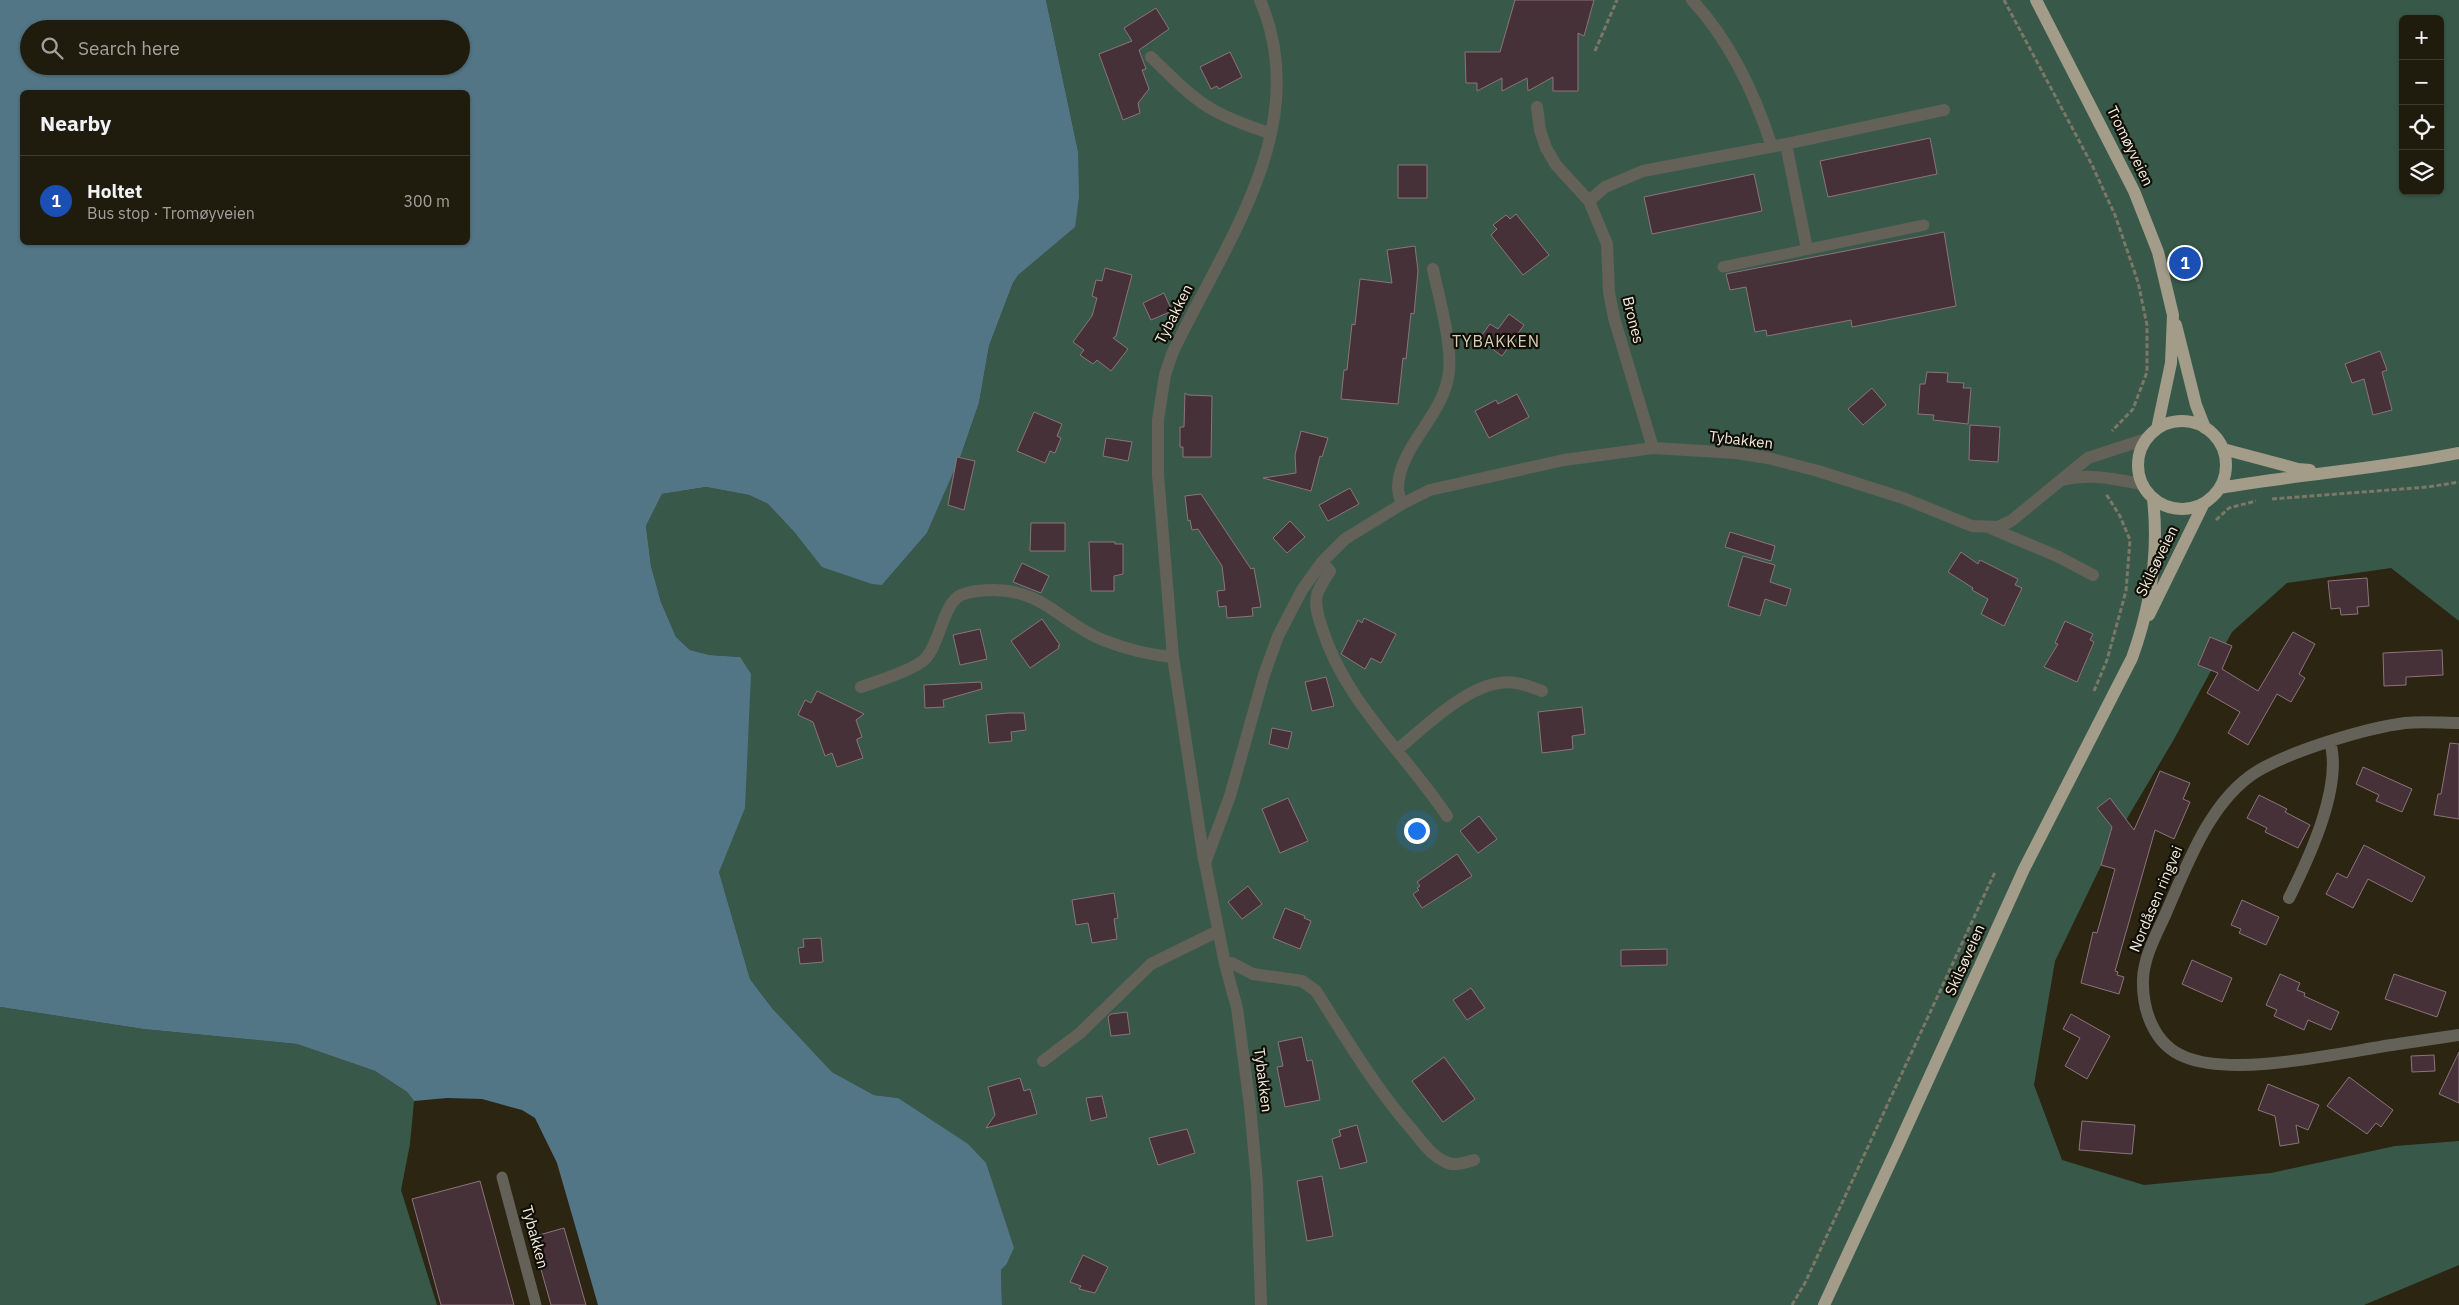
<!DOCTYPE html>
<html lang="en">
<head>
<meta charset="utf-8">
<style>
	:root { --surface:#201c0d; --page:#2d291b; --text:#f1f3f6; --muted:#a2a19d; --line:#3d3a2e; --accent:#f491d4 }
	body { margin:0; font-family:"IBM Plex Sans",sans-serif; background:var(--page); color:var(--text) }
	.controls { position:absolute; right:15px; top:15px; display:grid; overflow:hidden; border-radius:8px; box-shadow:0 1px 4px #0004 }
	.controls button { width:45px; height:45px; display:grid; place-items:center; padding:0; border:0; border-bottom:1px solid var(--line); background:var(--surface); color:var(--text); font:25px sans-serif }
	.you { position:absolute; left:1416px; top:830px; width:18px; height:18px; margin:-12px; border:4px solid #fff; border-radius:50%; background:#1a73e8; box-shadow:0 0 0 8px #1a73e833 }
	.badge { display:grid; place-items:center; width:32px; height:32px; border-radius:50%; background:var(--accent); color:#fff; font-size:16px; font-weight:700 }
	.pin { position:absolute; translate:-50% -50%; border:2px solid #fff; box-shadow:0 1px 5px #0006 }
	.list { margin:0; padding:0; list-style:none }
	h2 { display:flex; justify-content:space-between; align-items:center; height:65px; margin:0; padding:0 20px; font-size:21px }
	h2 small { font-size:16px; font-weight:400; color:var(--muted) }
	.list li { display:grid; grid-template-columns:32px 1fr auto; gap:15px; align-items:center; box-sizing:border-box; height:90px; padding:0 20px; border-top:1px solid var(--line) }
	.list b { display:block; font-size:19px; white-space:nowrap }
	.list p { margin:0; font-size:16px; white-space:nowrap; color:var(--muted) }
	.list em { font-size:16px; font-style:normal; color:var(--muted) }
	.icon { flex:none; width:28px; height:28px; fill:none; stroke:currentColor; stroke-width:2; stroke-linecap:round; stroke-linejoin:round }
	.map { position:relative; flex:none; width:2459px; height:1305px; overflow:hidden }
	.search { position:absolute; background:var(--surface); box-shadow:0 1px 4px #0004; left:20px; top:20px; width:450px; height:55px; display:flex; align-items:center; gap:12px; box-sizing:border-box; padding:0 18px; border-radius:28px; color:var(--muted); font-size:19px }
	.panel { position:absolute; background:var(--surface); box-shadow:0 1px 4px #0004; left:20px; top:90px; width:450px; height:155px; border-radius:8px }
	.map>svg:first-child { display:block }
</style>
</head>
<body>
<div class="map">
<svg width="2459" height="1305" viewBox="0 0 2459 1305">
	<rect width="100%" height="100%" fill="#2b2511"/>
	<!-- forest -->
	<path fill="#38594a" fill-rule="evenodd" d="M1046,0H2459V621L2391,568L2287,583L2232,632L2173,741L2110,847L2055,961L2034,1085L2062,1160L2144,1185L2271,1173L2395,1146L2459,1141V1265L2364,1305H1002L1001,1270L1006,1265L898,1098L874,1095L832,1072L772,1008L750,979L719,872L740,657L710,655L690,650L676,637L661,602L651,566L646,526L662,494L706,487L749,495L768,504L796,534L882,585L927,533L961,455L979,403L989,346L1013,283L1078,151ZM2403,19H2440V191H2403Z
		M0,1007L143,1029L297,1044L375,1071L407,1092L414,1101L410,1144L401,1190L437,1305H0Z"/>
	<!-- water -->
	<path fill="#537686" fill-rule="evenodd" d="M0,0H1046L1078,151L1079,197L1075,227L1018,275L1013,283L989,346L979,403L961,455L927,533L882,585L872,584L822,567L796,534L768,504L749,495L706,487L662,494L646,526L651,566L661,602L676,637L690,650L710,655L740,657L751,674L745,808L719,872L750,979L772,1008L832,1072L874,1095L898,1098L968,1144L986,1163L1014,1248L1006,1265L1001,1270L1002,1305H598L557,1163L535,1118L522,1110L482,1099L447,1098L414,1101L407,1092L375,1071L297,1044L143,1029L0,1007ZM29,29H461V66H29ZM22,92H468V242H22Z"/>
	<!-- building -->
	<path fill="#463139" stroke="#8c737d" d="M1515,0H1594L1584,36L1578,33V91H1553V77L1528,91L1527,78L1502,91V78L1477,91V83H1466L1465,52H1500Z
		M1156,8L1169,29L1139,50L1146,69L1142,70L1149,89L1138,103L1140,113L1123,120L1099,54L1132,41L1124,28Z
		M1230,52L1242,77L1219,89L1217,86L1211,89L1200,67Z
		M1930,138L1937,174L1828,197L1820,161Z
		M1398,165H1427V198H1398Z
		M1754,174L1762,211L1652,234L1644,197Z
		M1516,214L1549,255L1523,275L1491,235L1497,229L1493,225L1506,215L1510,219Z
		M1944,232L1956,306L1852,327L1851,320L1767,336L1766,330L1755,332L1746,287L1730,290L1726,274Z
		M1415,246L1418,271L1414,314L1411,313L1406,359L1403,358L1398,404L1341,399L1344,370H1347L1352,324L1355,325L1360,279L1392,283L1387,250Z
		M1105,268L1132,275L1116,336L1113,338L1128,349L1111,371L1097,360L1093,364L1080,355L1084,350L1073,342L1092,316L1097,298L1092,296L1096,280L1102,281Z
		M1164,293L1172,311L1151,320L1143,303Z
		M1509,314L1524,325L1502,356L1479,339L1490,324L1498,329Z
		M2380,351L2387,370L2382,372L2392,410L2373,415L2364,379L2352,383L2345,364Z
		M1927,372L1948,373L1947,382L1964,383L1963,388H1971L1968,424L1933,420L1934,415L1918,414L1920,384H1925Z
		M1872,388L1886,405L1863,425L1848,409Z
		M1185,393L1188,395L1212,396L1211,457H1183V447H1180V427H1184Z
		M1517,394L1529,417L1489,438L1475,411L1496,400L1498,404Z
		M1034,412L1062,424L1057,436L1061,438L1055,453L1050,451L1045,463L1017,451Z
		M1970,425L2000,427L1998,462L1969,460Z
		M1301,431L1328,438L1322,457L1320,456L1311,491L1263,478L1296,473L1295,455Z
		M1106,438L1132,442L1128,461L1103,456Z
		M957,457L975,461L964,510L948,505Z
		M1350,488L1359,504L1328,521L1319,505Z
		M1201,494L1251,569L1254,568L1261,607L1252,608L1253,616L1227,618L1226,606L1219,607L1217,591L1225,590L1222,566L1198,529L1192,530L1190,520L1188,521L1185,496Z
		M1290,521L1305,537L1287,553L1273,538Z
		M1031,523H1065V551H1030Z
		M1730,532L1775,546L1771,561L1725,547Z
		M1089,542H1115V544H1123V574L1114,576V591H1091Z
		M1961,552L1978,564L1980,560L2018,579L2015,585L2022,588L2004,626L1981,614L1988,599L1972,590L1973,588L1948,572Z
		M1743,556L1775,565L1770,582L1791,589L1786,606L1765,599L1760,616L1728,606Z
		M1022,563L1049,576L1041,593L1013,582Z
		M2367,578L2369,606L2357,607L2358,614L2341,615L2340,608L2331,609L2328,581Z
		M1364,618L1396,634L1381,663L1371,658L1365,669L1341,654L1358,620L1362,623Z
		M1042,619L1060,645L1058,646L1059,648L1030,668L1011,641Z
		M2065,621L2093,634L2090,640L2094,642L2077,682L2044,667L2058,644L2055,643Z
		M980,629L987,659L960,665L953,635Z
		M2293,632L2315,644L2299,674L2305,678L2291,702L2277,694L2248,745L2228,733L2240,712L2207,693L2218,673L2198,665L2210,637L2232,646L2222,669L2258,691Z
		M2442,650L2443,675L2406,677V685L2384,686L2383,653Z
		M1326,677L1334,706L1312,711L1305,682Z
		M981,682L982,689L943,700L944,707L925,708L924,685Z
		M817,691L864,714L856,720L862,737L857,739V741L863,758L837,767L832,753L825,756L813,722L798,715L805,700L811,703Z
		M1582,707L1585,734L1572,736L1573,749L1542,753L1538,712Z
		M1009,713H1024L1026,730L1011,732L1012,741L989,743L986,715Z
		M1272,728L1292,732L1288,749L1269,744Z
		M2450,743L2459,744V819L2434,815L2438,794H2441Z
		M2363,767L2412,789L2402,812L2376,801L2379,795L2356,784Z
		M2160,771L2190,783L2183,799L2190,802L2174,839L2155,830L2115,971L2118,972L2117,975L2124,977L2119,994L2081,983L2093,932L2097,933L2115,869L2101,865L2112,827L2097,808L2110,798L2134,830Z
		M2259,795L2287,809L2285,812L2310,825L2298,848L2265,832L2267,828L2247,818Z
		M1288,798L1308,841L1280,853L1262,809Z
		M1479,816L1497,839L1478,853L1460,831Z
		M2364,845L2425,877L2412,902L2368,879L2353,908L2326,894L2337,873L2347,878Z
		M1457,854L1472,876L1422,908L1413,894L1419,890L1417,888L1420,886L1417,882Z
		M1248,886L1262,904L1242,919L1228,902Z
		M1114,893L1118,918L1114,919L1117,939L1092,943L1088,923L1076,925L1072,900Z
		M2242,900L2279,917L2266,945L2239,933L2241,929L2231,925Z
		M1285,908L1305,916L1304,918L1311,921L1300,949L1273,938Z
		M821,938L823,962L800,964L798,948L804,947L803,939Z
		M1667,949V965L1621,966V950Z
		M2192,960L2232,978L2222,1002L2182,984Z
		M2280,974L2300,983L2297,990L2305,993L2304,996L2339,1012L2331,1030L2308,1020L2304,1030L2274,1016L2277,1010L2266,1005Z
		M2394,974L2446,992L2437,1017L2385,999Z
		M1471,988L1485,1008L1467,1020L1453,1000Z
		M1127,1012L1130,1034L1111,1036L1108,1017L1111,1014Z
		M2071,1014L2110,1036L2087,1079L2065,1066L2080,1038L2063,1029Z
		M1302,1037L1307,1061L1312,1060L1320,1100L1285,1107L1277,1067L1283,1066L1278,1042Z
		M2459,1052V1103L2439,1094Z
		M2434,1055L2435,1071L2412,1072L2411,1056Z
		M1444,1057L1475,1099L1443,1122L1412,1081Z
		M2349,1077L2393,1110L2381,1127L2376,1123L2367,1134L2327,1106Z
		M1020,1078L1024,1091L1030,1089L1037,1114L986,1128L995,1115L988,1087Z
		M2268,1084L2319,1105L2308,1130L2296,1125L2299,1143L2280,1146L2275,1116L2258,1110Z
		M1102,1096L1107,1117L1091,1121L1086,1098Z
		M2082,1121L2135,1125L2132,1154L2079,1150Z
		M1357,1125L1367,1162L1340,1169L1332,1139L1341,1136L1339,1130Z
		M1187,1129L1195,1153L1158,1165L1149,1138Z
		M1322,1176L1333,1236L1307,1241L1297,1181Z
		M480,1181L514,1305H441L412,1199Z
		M564,1228L586,1305H551L532,1237Z
		M1083,1255L1108,1267L1095,1293L1079,1289L1081,1286L1070,1282Z"/>
	<g fill="none" stroke-linecap="round" stroke-linejoin="round">
		<!-- path -->
		<path stroke="#7c7766" stroke-width="3" stroke-dasharray="5 2.5" stroke-linecap="butt" d="M2004,0L2092,165L2115,215L2138,282L2147,325V372L2133,409L2112,431
			M1595,51L1617,0
			M2272,499L2428,487L2459,482
			M2216,520L2229,508L2256,501
			M2094,691L2107,660L2126,591L2130,540L2120,516L2106,494
			M1792,1305L1805,1283L1995,872"/>
		<!-- lane -->
		<path stroke="#646158" stroke-width="11" d="M1723,267L1924,225
			M502,1177L536,1305"/>
		<!-- street -->
		<path stroke="#646158" stroke-width="12" d="M1692,0C1730,41 1755,94 1772,147
			M1151,57C1170,75 1188,95 1210,108C1229,120 1250,126 1271,134
			M1537,107L1540,130L1546,148L1556,165L1589,201L1607,244L1609,292L1614,318L1653,448
			M1786,144L1807,249
			M1589,201L1605,187L1643,171L1786,144L1944,110
			M2062,480C2090,473 2114,479 2142,484
			M1402,504C1400,499 1398,492 1398,486C1401,443 1445,415 1449,371C1452,342 1439,298 1433,269
			M1988,527L2059,557L2093,575
			M1322,562L1330,571C1326,578 1319,587 1317,595C1314,605 1319,619 1322,628C1345,702 1405,753 1447,816
			M861,687C876,682 913,670 924,660C940,645 943,603 961,595C971,591 984,590 995,590C1045,591 1061,623 1103,640C1126,649 1149,655 1173,657
			M2459,723C2442,723 2423,721 2405,723C2366,728 2290,751 2256,772C2210,801 2187,865 2166,913C2157,933 2144,956 2143,979C2142,1010 2154,1045 2185,1057C2236,1078 2343,1052 2398,1044C2418,1041 2439,1038 2459,1035
			M1397,750C1426,726 1475,676 1516,683C1524,684 1533,688 1542,691
			M1204,860L1173,657L1158,475V420L1165,375L1172,354C1223,245 1315,127 1260,0
			M2289,898C2309,858 2343,786 2330,742
			M1225,964L1232,963L1253,974L1302,981L1316,991C1347,1040 1376,1089 1414,1132C1422,1142 1432,1156 1444,1161C1454,1167 1463,1163 1474,1160
			M1043,1061L1080,1033L1151,964L1218,931
			M1261,1305L1257,1183L1250,1106L1237,1008L1225,964L1205,863L1230,796L1264,675L1278,636L1302,590L1322,562L1345,539L1402,504L1430,490L1564,460L1653,448L1736,453L1768,458L1818,471L1903,498L1972,526L1998,527L2011,521L2088,458L2146,439"/>
		<!-- primary -->
		<path stroke="#a39c89" stroke-width="12" d="M2036,0L2134,191L2158,252L2173,315L2171,363L2157,429
			M2176,325L2196,405L2205,428
			M2138 465a44 44 0 1 1 88 0a44 44 0 1 1-88 0Z
			M2223,449L2298,469L2310,470
			M2220,488C2300,474 2380,469 2459,453
			M2149,615L2203,505
			M1824,1305L1898,1146L2024,869L2132,658C2150,608 2159,552 2153,499"/>
	</g>
	<g text-anchor="middle" stroke-width="4.5" stroke-linejoin="round" paint-order="stroke">
		<!-- street labels -->
		<g font-size="15" fill="#f2eee1" stroke="#110e06">
			<text transform="translate(2130 146) rotate(64)" y="5">Tromøyveien</text>
			<text transform="translate(1174 314) rotate(-63)" y="5">Tybakken</text>
			<text transform="translate(1633 320) rotate(76)" y="5">Brones</text>
			<text transform="translate(1741 440) rotate(7)" y="5">Tybakken</text>
			<text transform="translate(2157 561) rotate(-64)" y="5">Skilsøveien</text>
			<text transform="translate(2156 899) rotate(-67)" y="5">Nordåsen ringvei</text>
			<text transform="translate(1965 960) rotate(-66)" y="5">Skilsøveien</text>
			<text transform="translate(1263 1080) rotate(83)" y="5">Tybakken</text>
			<text transform="translate(535 1237) rotate(75)" y="5">Tybakken</text>
		</g>
		<!-- neighbourhood labels -->
		<g font-size="16" letter-spacing="1" fill="#d7d0b8" stroke="#110e06">
			<text x="1496" y="347">TYBAKKEN</text>
		</g>
	</g>
</svg>
<div class="controls">
<button>+</button>
<button>−</button>
<button><svg class="icon" aria-label="locate" viewBox="0 0 24 24"><circle cx="12" cy="12" r="6"/><path d="M12 2v4M12 18v4M2 12h4M18 12h4"/></svg></button>
<button><svg class="icon" aria-label="layers" viewBox="0 0 24 24"><path d="M12 4l9 5-9 5-9-5zM3 14l9 5 9-5"/></svg></button>
</div>
<div class="you"></div>
<div class="pin badge" style="left:2185px;top:263px;background:#1a4fb4">1</div>
<div class="search"><svg class="icon" aria-label="search" viewBox="0 0 24 24"><circle cx="10" cy="10" r="6"/><path d="M15 15l6 6"/></svg>Search here</div>
<section class="panel">
<h2>Nearby<small></small></h2>
<ul class="list">
<li><span class="badge" style="background:#1a4fb4">1</span><div><b>Holtet</b><p>Bus stop · Tromøyveien</p></div><em>300 m</em></li>
</ul>
</section>
</div>
</body>
</html>
